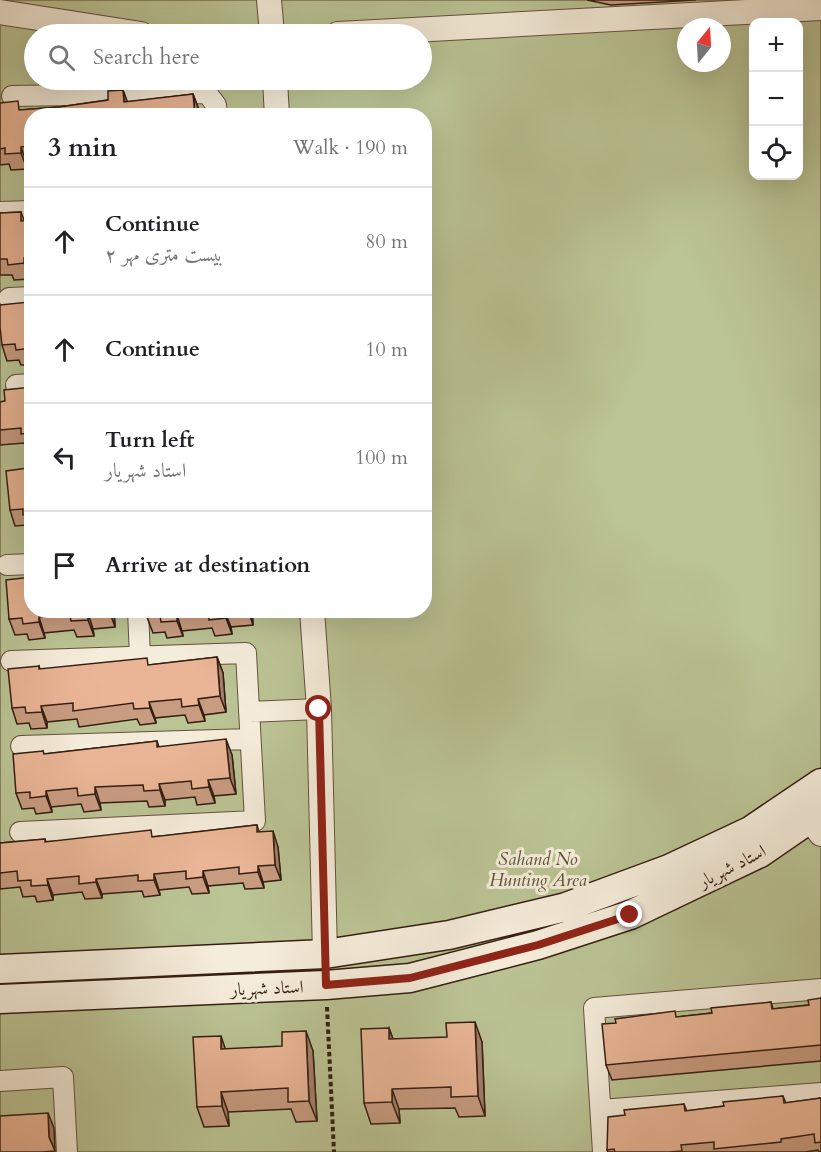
<!DOCTYPE html>
<html lang="en">
<head>
<meta charset="utf-8">
<style>
	:root { --surface:#fff; --page:#f2f2f2; --text:#202124; --muted:#757577; --line:#e0e0e0 }
	body { margin:0; font-family:Cardo,Amiri,serif; background:var(--page); color:var(--text) }
	.controls { position:absolute; right:18px; top:18px; display:grid; overflow:hidden; border-radius:12px; box-shadow:0 6px 24px #0002 }
	.controls button { width:54px; height:54px; display:grid; place-items:center; padding:0; border:0; border-bottom:2px solid var(--line); background:var(--surface); color:var(--text); font:30px sans-serif }
	.compass { position:absolute; left:677px; top:18px; width:54px; height:54px; border-radius:50%; background:var(--surface); box-shadow:0 6px 24px #0002; rotate:18deg }
	.stop { position:absolute; width:18px; height:18px; margin:-14px; border:4px solid #8f2418; border-radius:50%; background:#fff }
	.stop.end { background:#8f2418; border-color:#fff; box-shadow:0 2px 6px #0008 }
	.list { margin:0; padding:0; list-style:none }
	h2 { display:flex; justify-content:space-between; align-items:center; height:78px; margin:0; padding:0 24px; font-size:26px }
	h2 small { font-size:20px; font-weight:400; color:var(--muted) }
	.list li { display:grid; grid-template-columns:39px 1fr auto; gap:18px; align-items:center; box-sizing:border-box; height:108px; padding:0 24px; border-top:2px solid var(--line) }
	.list b { display:block; font-size:22px; white-space:nowrap }
	.list p { margin:0; font-size:20px; white-space:nowrap; color:var(--muted) }
	.list em { font-size:20px; font-style:normal; color:var(--muted) }
	.icon { flex:none; width:33px; height:33px; fill:none; stroke:currentColor; stroke-width:2; stroke-linecap:round; stroke-linejoin:round }
	.map { position:relative; flex:none; width:821px; height:1152px; overflow:hidden }
	.search { position:absolute; background:var(--surface); box-shadow:0 6px 24px #0002; left:24px; top:24px; width:408px; height:66px; display:flex; align-items:center; gap:15px; box-sizing:border-box; padding:0 21px; border-radius:33px; color:var(--muted); font-size:22px }
	.panel { position:absolute; background:var(--surface); box-shadow:0 6px 24px #0002; left:24px; top:108px; width:408px; height:510px; border-radius:24px }
	.map>svg:first-child { display:block }
</style>
</head>
<body>
<div class="map">
<svg width="821" height="1152" viewBox="0 0 821 1152">
	<rect width="100%" height="100%" fill="#f0e4c7"/>
	<filter id="stains"><feTurbulence type="fractalNoise" baseFrequency=".00333" numOctaves="4"/><feColorMatrix values="0 0 0 0 .2 0 0 0 0 .09 0 0 0 0 .02 0 0 0 .5 -.17"/></filter>
	<radialGradient id="worn" r=".72"><stop offset=".6" stop-color="#630" stop-opacity="0"/><stop offset="1" stop-color="#630" stop-opacity=".3"/></radialGradient>
	<!-- green -->
	<path fill="#bbc495" stroke="#787153" stroke-width="1.5" fill-rule="evenodd" d="M0,0H821V1152H0ZM754,22H798V176H754ZM686,27H722V63H686ZM34,34H422V80H34ZM32,116H424V610H32Z"/>
	<g fill="none" stroke-linecap="round" stroke-linejoin="round">
		<!-- minor casing -->
		<g stroke="#64503e" stroke-width="22">
			<path id="minor" d="M12,96L207,93L216,105L217,116
				M0,212L32,211
				M9,298L32,297
				M16,385L32,384
				M7,565L32,564
				M138,610L140,657
				M11,661L246,653L255,821L20,832
				M249,712L319,709
				M21,746L250,739
				M0,1081L63,1077L67,1152
				M601,1110L821,1093
				M603,1152L594,1008L821,989"/>
		</g>
		<!-- tertiary casing -->
		<g stroke="#64503e" stroke-width="26">
			<path id="tertiary" d="M269,0L272,34
				M0,12L141,34
				M338,34L821,8
				M275,80L277,116
				M312,610L319,709L325,954
				M810,819L821,834"/>
		</g>
		<!-- secondary casing -->
		<g stroke="#351e11" stroke-width="31">
			<path id="secondary" d="M0,969L325,954L449,935L566,907L669,869L750,831L821,783
				M0,999L326,985L410,978L538,945L630,915L760,853L821,811"/>
		</g>
		<!-- path -->
		<path stroke="#351e11" stroke-width="4" stroke-dasharray="4.5 3" stroke-linecap="butt" d="M327,1007L334,1152"/>
		<!-- minor -->
		<use href="#minor" stroke="#f5eddb" stroke-width="20"/>
		<!-- tertiary -->
		<use href="#tertiary" stroke="#f5eddb" stroke-width="24"/>
		<!-- secondary -->
		<use href="#secondary" stroke="#f5eddb" stroke-width="28"/>
	</g>
	<!-- wall -->
	<path fill="#c89c81" stroke="#351e11" stroke-width="1.5" d="M587,0H696L611,5Z
		M123,90L127,102L193,94L199,110L32,116V163H27V169L11,170L9,164L0,165V103L21,110L59,107L108,100Z
		M21,212L24,220H32V273L29,274L30,279L14,280L12,275H0V213Z
		M30,305H32V365H21L19,360L7,361L2,345Z
		M32,387V448L27,449L24,443L0,445V402L5,401Z
		M32,465V531H29L27,525L15,526L10,510L28,468Z
		M114,610L115,627L93,629L94,636L77,637L74,630L44,633L45,638L29,640L27,634L15,635L9,619Z
		M147,610H252L253,625L231,627L232,634L215,636L212,628L182,631L183,636L167,638L165,632L153,633L147,617Z
		M217,657L223,673L226,712L204,715L205,721L188,723L185,715L155,718L156,723L140,725L137,719L79,727L77,719L47,722V728L31,729L29,723L17,724L12,708L39,666L40,669L149,665Z
		M157,741L159,747L232,755L236,794L214,796L215,803L197,805L195,797L165,800V806L149,807L147,801L100,803L101,810L84,812L81,804L51,807L52,812L36,814L34,808L22,809L16,793L43,751L44,754Z
		M257,825L259,832L278,847L281,880L263,882L264,888L245,889L243,883L208,886L209,893L192,894L189,887L159,890L160,895L144,897L142,891L102,894V898L85,899L82,892L53,895V900L37,902L35,896L23,897L20,887L0,889V843L45,839L46,842L154,837Z
		M821,998V1061L612,1080L606,1065L677,1017L712,1013L771,1002L773,1009L809,1005Z
		M389,1028L393,1039L482,1042L485,1116L459,1117L455,1108L399,1109L400,1123L371,1124L364,1103Z
		M225,1049L313,1051L317,1121L296,1122L291,1109L228,1112L229,1126L204,1127L197,1107Z
		M783,1096L786,1103L821,1098V1152H819L818,1150L805,1152H608L607,1150L625,1115L684,1104L687,1111L724,1106Z"/>
	<!-- shaded-wall -->
	<path fill="#a37f69" stroke="#351e11" stroke-width="1.5" d="M123,90L129,106L124,102Z
		M193,94L199,110L200,116H195Z
		M21,147L27,163V169L21,153Z
		M24,258L29,274L30,279L24,263Z
		M109,610H114L115,627Z
		M248,610H252L253,625Z
		M225,612L231,627L232,634L226,618Z
		M88,613L93,629L94,636L88,620Z
		M177,615L182,631L183,636L177,621Z
		M39,617L44,633L45,638L39,622Z
		M217,657L223,673L226,712L220,696Z
		M198,699L204,715L205,721L199,705Z
		M149,702L155,718L156,723L150,708Z
		M41,706L47,722V728L42,712Z
		M226,739L232,755L236,794L230,778Z
		M208,780L214,796L215,803L209,787Z
		M159,784L165,800V806L160,790Z
		M95,787L100,803L101,810L95,794Z
		M46,791L51,807L52,812L46,796Z
		M273,831L278,847L281,880L275,865Z
		M258,866L263,882L264,888L258,872Z
		M203,871L208,886L209,893L203,877Z
		M154,874L159,890L160,895L154,880Z
		M47,879L53,895V900L48,885Z
		M96,879L102,894V898L96,882Z
		M475,1022L482,1042L485,1116L478,1096Z
		M389,1028L396,1048L389,1039Z
		M306,1031L313,1051L317,1121L309,1101Z
		M221,1036L228,1057L221,1049Z
		M392,1089L399,1109L400,1123L392,1102Z
		M221,1092L228,1112L229,1126L222,1106Z
		M48,1113L54,1128L55,1151L49,1137Z"/>
	<!-- building -->
	<path fill="#e9b596" stroke="#351e11" stroke-width="1.5" d="M123,90L124,102L193,94L195,116H32V146L21,147V153L5,154V148L0,149V103L18,101L19,110L59,107L108,100V91Z
		M21,212V221L32,220V257L24,258V263L8,265L7,259H0V213Z
		M29,302V305H32V348L16,350L15,344L2,345L0,327V305Z
		M32,387V433L21,434V428L0,430V402L5,401L4,390Z
		M32,465V514L23,515V509L10,510L6,471L28,468Z
		M32,577V610H109L110,611L88,613V620L71,621L70,614L39,617V622L23,624L22,618L9,619L6,580Z
		M147,610H237L225,612L226,618L209,620V612L177,615V621L161,622L160,616L147,617Z
		M217,657L220,696L198,699L199,705L182,707L181,699L149,702L150,708L134,709L133,703L73,711V703L41,706L42,712L26,713L25,707L12,708L8,669L39,666V669L147,658L148,665Z
		M226,739L230,778L208,780L209,787L192,789L191,781L159,784L160,790L144,791L143,785L95,787V794L78,796L77,788L46,791V796L30,798V792L16,793L13,754L43,751L44,754L157,741V747Z
		M257,825V832L273,831L275,865L258,866V872L239,874V867L203,871V877L186,879V871L154,874V880L138,881V875L96,879V882L79,884V876L47,879L48,885L31,886V880L18,881L17,871L0,873V843L45,839V842L151,830L152,837Z
		M821,998V1045L606,1065L602,1024L616,1023L615,1019L675,1011L676,1017L712,1013L711,1008L771,1002L772,1009L809,1005L808,1000Z
		M475,1022L478,1096L451,1097V1087L392,1089V1102L364,1103L361,1029L389,1028V1039L447,1037L446,1023Z
		M306,1031L309,1101L288,1102V1088L221,1092L222,1106L197,1107L193,1037L221,1036V1049L282,1046V1032Z
		M783,1096L784,1103L821,1098V1142L815,1143L814,1134L781,1139V1142L714,1149V1142L681,1145L682,1151L670,1152H615L614,1149L607,1150L608,1117L625,1115L624,1110L684,1104L685,1111L724,1106L723,1102Z
		M48,1113L49,1137L55,1151L42,1152H0V1116Z"/>
	<g fill="none" stroke-linecap="round" stroke-linejoin="round">
		<!-- route -->
		<path stroke="#8f2418" stroke-width="8" d="M319,709L326,985L410,978L538,945L630,915"/>
	</g>
	<g text-anchor="middle" stroke-width="6" stroke-linejoin="round" paint-order="stroke">
		<!-- park labels -->
		<g font-size="18" font-style="italic" fill="#5d5039" stroke="#f5eddb">
			<text x="538" y="865">Sahand No<tspan x="538" dy="21">Hunting Area</tspan></text>
		</g>
		<!-- street labels -->
		<g font-size="18" fill="#351e11" stroke="#f5eddb">
			<text transform="translate(732 866) rotate(-27)" y="6">استاد شهریار</text>
			<text transform="translate(267 988) rotate(-2)" y="6">استاد شهریار</text>
		</g>
	</g>
	<rect width="100%" height="100%" filter="url(#stains)"/>
	<rect width="100%" height="100%" fill="url(#worn)"/>
</svg>
<div class="controls">
<button>+</button>
<button>−</button>
<button><svg class="icon" aria-label="locate" viewBox="0 0 24 24"><circle cx="12" cy="12" r="6"/><path d="M12 2v4M12 18v4M2 12h4M18 12h4"/></svg></button>
</div>
<svg class="compass" viewBox="-18 -18 36 36"><path d="M0-13l5 13h-10z" fill="#e53935"/><path d="M0 13l5-13h-10z" fill="#757577"/></svg>
<div class="stop" style="left:319px;top:709px"></div>
<div class="stop end" style="left:630px;top:915px"></div>
<div class="search"><svg class="icon" aria-label="search" viewBox="0 0 24 24"><circle cx="10" cy="10" r="6"/><path d="M15 15l6 6"/></svg>Search here</div>
<section class="panel">
<h2>3 min<small>Walk · 190 m</small></h2>
<ul class="list">
<li><svg class="icon" aria-label="ahead" viewBox="0 0 24 24"><path d="M12 20V5M6 11l6-6 6 6"/></svg><div><b>Continue</b><p>بیست متری مهر ۲</p></div><em>80 m</em></li>
<li><svg class="icon" aria-label="ahead" viewBox="0 0 24 24"><path d="M12 20V5M6 11l6-6 6 6"/></svg><div><b>Continue</b></div><em>10 m</em></li>
<li><svg class="icon" aria-label="left" viewBox="0 0 24 24"><path d="M17 20v-9H6M10 6l-5 5 5 5"/></svg><div><b>Turn left</b><p>استاد شهریار</p></div><em>100 m</em></li>
<li><svg class="icon" aria-label="arrive" viewBox="0 0 24 24"><path d="M6 21V4h12l-3 4 3 4H6"/></svg><div><b>Arrive at destination</b></div></li>
</ul>
</section>
</div>
</body>
</html>
